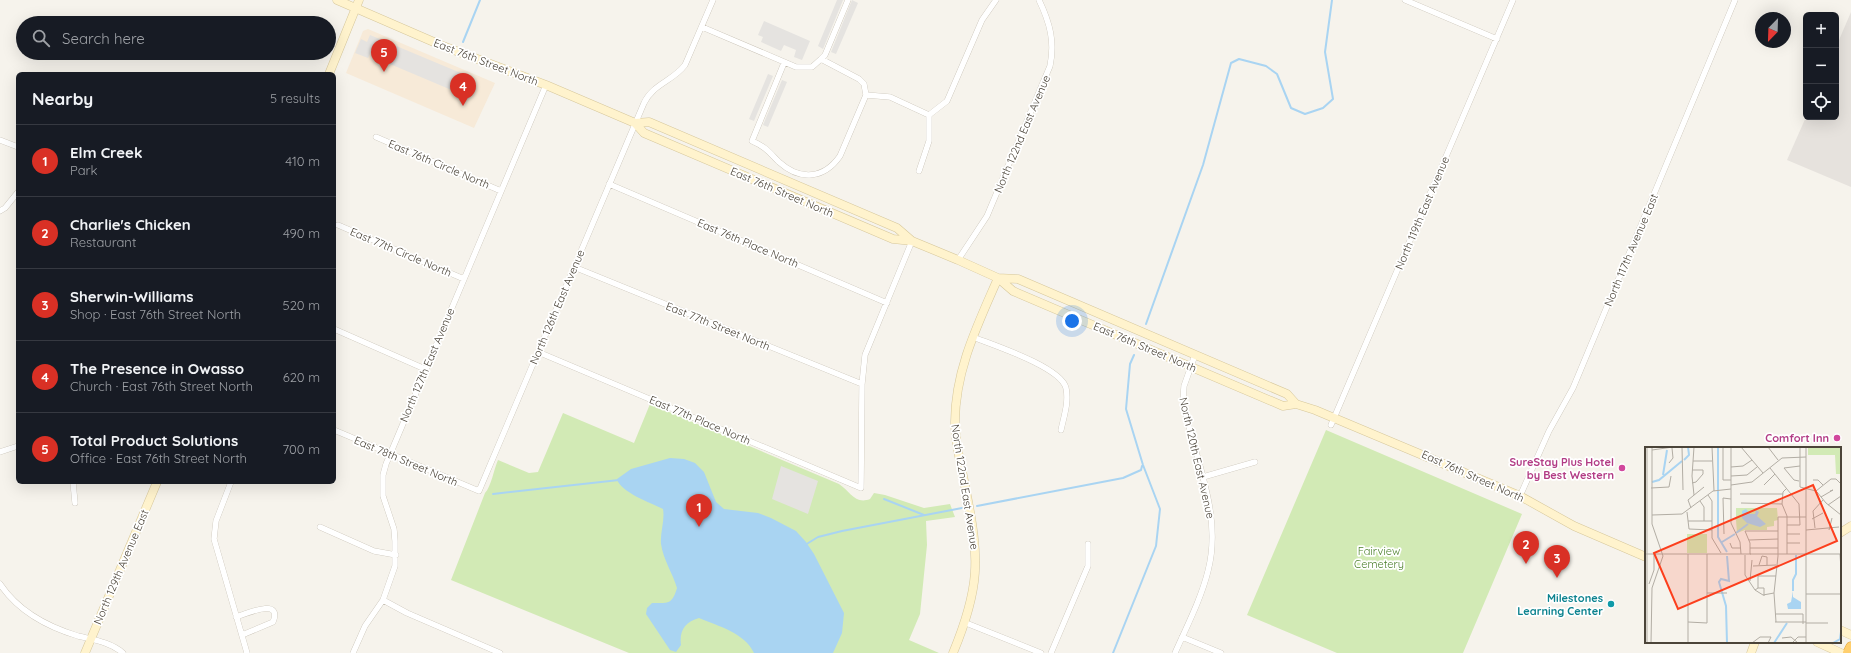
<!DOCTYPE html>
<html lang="en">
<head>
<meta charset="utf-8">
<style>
	:root { --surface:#171b24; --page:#242831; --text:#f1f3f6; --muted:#9ea1a6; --line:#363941; --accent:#d93025 }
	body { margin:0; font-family:Quicksand,sans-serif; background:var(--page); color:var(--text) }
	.controls { position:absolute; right:12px; top:12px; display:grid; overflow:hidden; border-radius:6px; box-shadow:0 4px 16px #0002 }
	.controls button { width:36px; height:36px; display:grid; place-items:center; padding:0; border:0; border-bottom:1px solid var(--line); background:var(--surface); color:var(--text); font:20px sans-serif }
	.compass { position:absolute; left:1755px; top:12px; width:36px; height:36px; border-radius:50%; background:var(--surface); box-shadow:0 4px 16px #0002; rotate:203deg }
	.you { position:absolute; left:1072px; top:321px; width:14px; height:14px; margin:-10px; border:3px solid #fff; border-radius:50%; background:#1a73e8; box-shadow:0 0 0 6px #1a73e833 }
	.badge { display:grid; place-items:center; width:26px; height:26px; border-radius:50%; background:var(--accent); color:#fff; font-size:13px; font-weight:700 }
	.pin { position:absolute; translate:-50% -33px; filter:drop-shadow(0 1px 2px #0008) }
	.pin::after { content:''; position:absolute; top:21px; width:14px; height:12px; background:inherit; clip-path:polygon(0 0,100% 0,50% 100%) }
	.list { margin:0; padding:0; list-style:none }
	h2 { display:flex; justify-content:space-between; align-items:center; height:52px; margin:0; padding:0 16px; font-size:17px }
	h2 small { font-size:13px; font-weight:400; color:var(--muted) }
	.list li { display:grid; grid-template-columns:26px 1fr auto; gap:12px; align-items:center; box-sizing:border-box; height:72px; padding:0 16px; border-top:1px solid var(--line) }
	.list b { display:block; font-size:15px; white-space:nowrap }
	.list p { margin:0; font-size:13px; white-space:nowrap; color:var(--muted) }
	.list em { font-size:13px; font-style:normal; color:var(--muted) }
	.icon { flex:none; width:22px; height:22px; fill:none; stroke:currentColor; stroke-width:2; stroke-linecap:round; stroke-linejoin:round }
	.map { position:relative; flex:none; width:1851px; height:653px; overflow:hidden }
	.search { position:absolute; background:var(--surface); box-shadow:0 4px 16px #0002; left:16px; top:16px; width:320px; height:44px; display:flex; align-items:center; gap:10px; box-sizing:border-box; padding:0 14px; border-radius:22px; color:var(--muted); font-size:15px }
	.panel { position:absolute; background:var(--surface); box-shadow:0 4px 16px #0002; left:16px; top:72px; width:320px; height:412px; border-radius:6px }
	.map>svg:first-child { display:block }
</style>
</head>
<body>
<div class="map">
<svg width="1851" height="653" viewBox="0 0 1851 653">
	<rect width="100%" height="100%" fill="#f6f3ec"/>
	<!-- commercial -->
	<path fill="#f7ead8" d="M368,29L495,83L474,128L346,73L363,31Z"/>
	<!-- industrial -->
	<path fill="#e6e2dd" d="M1851,12V187L1787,160L1806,117H1836V47Z"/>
	<!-- green -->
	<path fill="#d2eab5" d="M650,404L839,484C850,491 855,505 870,499L874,493L885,495L924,508L950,504L955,517L926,521L927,545L920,614L909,640L939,653H629L451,580L485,493C491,487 494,469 498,460L529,473L538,472L563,413L634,443Z
		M1326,430L1522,514L1463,653H1337L1247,615Z"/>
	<!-- parking -->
	<path fill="#e5e3e0" d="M837,0H843L823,49L818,46Z
		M852,0L858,3L836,54L831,52Z
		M764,21L810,41L802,60L794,57L796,50L784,45L781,51L761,42L763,37L758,35Z
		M370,35L468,76L461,94L371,56L374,51L372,50L368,58L355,53L361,39L367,42Z
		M768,74L773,76L754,121L749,119Z
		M782,80L787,82L768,127L763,125Z
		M781,466L818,481L808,514L772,499Z"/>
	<!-- water -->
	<path fill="#a9d4f2" d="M670,458L684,459L695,463L704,472L716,502L724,509L758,513L771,518L796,531L806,542L814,554L844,613L842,633L833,653H754C745,633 718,626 699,618C685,622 679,631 681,645L676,652L670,650L646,614L647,608L652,603C668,603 672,605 677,588C673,574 663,559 661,544C660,532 665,521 663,509C651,503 620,492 617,479L631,469Z"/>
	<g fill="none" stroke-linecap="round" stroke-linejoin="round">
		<!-- stream -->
		<path stroke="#a9d4f2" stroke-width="2" d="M463,42L480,0
			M1146,324L1203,165L1231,63L1239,59L1266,66L1277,74L1291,108L1305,114L1323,108L1333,99L1325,52L1332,0
			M493,494L619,480
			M884,499L924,515
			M977,506L1123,478L1141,470L1142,466
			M805,545L818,537L842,531L962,508
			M1113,653L1156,546L1160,509L1143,465L1126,409L1130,364L1134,355"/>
		<!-- street casing -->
		<g stroke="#c2bbae" stroke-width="6">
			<path id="street" d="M1405,0L1497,39
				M702,27L796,67H812L821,59L859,79L864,84L866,95L890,97L929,115
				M821,59L825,55L848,0
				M784,63L752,141C766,147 769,152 779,162C800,181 824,179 840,156L866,95
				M376,137L501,191
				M0,140L18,147
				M919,171L929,141V115L947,101L982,20L996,0
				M609,184L887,303
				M0,211L5,208L18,192
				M338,225L464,279
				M958,260L987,216L1050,66C1055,42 1050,23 1039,0
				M574,267L862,384
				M334,329L425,369
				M973,337C993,345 1061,367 1066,388C1069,402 1064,416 1061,430
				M538,352L861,488L862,384L865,355L912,241
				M1331,425L1513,0
				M334,430L479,491L644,103C653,84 673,81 685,65L713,0
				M0,452L18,446
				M1203,477L1255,462
				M73,482L75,503
				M231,482L216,521L214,539L247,653
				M1520,496L1549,431L1573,388L1735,0
				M320,527L374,551L396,555
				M0,584C18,611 48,627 78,636C94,640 110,642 123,653
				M383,600L407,613L500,653
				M236,617C245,614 283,597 273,622L242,635
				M966,623L1041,653
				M1182,637L1221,653
				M353,653L365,626L383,600L395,566V541L394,529L383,496V475L386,464L546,85
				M1051,653L1088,566V544
				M1175,653C1187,626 1201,599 1208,571C1223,513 1194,458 1183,401L1184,386L1195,355"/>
		</g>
		<!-- secondary casing -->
		<g stroke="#d6c79b" stroke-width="9">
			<path id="secondary" d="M337,0L443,46L546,85L635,123L649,122L897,228L912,241
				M329,74L359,0
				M635,123L644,133L893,239L912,241L958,260L998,278L1013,291L1283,406L1296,404L1315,410L1520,496L1574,526L1646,557
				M998,278L1018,279L1287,394L1296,404
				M1840,533L1851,526
				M1840,630L1851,635
				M1817,642L1841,653
				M85,653L157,482
				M953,653C980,588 980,559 966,491C962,468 955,445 955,422C955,370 978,324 998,278
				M1751,653L1755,642"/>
		</g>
		<!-- highway casing -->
		<g stroke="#e0a43c" stroke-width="11">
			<path id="highway" d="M1848,653L1851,647"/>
		</g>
		<!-- street -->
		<use href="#street" stroke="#fff" stroke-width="5.5"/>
		<!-- secondary -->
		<use href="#secondary" stroke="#fff3cd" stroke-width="8"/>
		<!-- highway -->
		<use href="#highway" stroke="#ffcf6e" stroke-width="10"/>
	</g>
	<!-- markers -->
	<g fill="#d1479c" stroke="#fff" stroke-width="1.5">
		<circle cx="1837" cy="438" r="4"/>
		<circle cx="1622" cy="468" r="4"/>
	</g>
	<circle fill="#0f9aa8" stroke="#fff" stroke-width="1.5" cx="1611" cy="604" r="4"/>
	<g text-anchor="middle" stroke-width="3.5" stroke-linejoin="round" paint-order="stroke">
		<!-- street labels -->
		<g font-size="11" fill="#4b4439" stroke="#fff">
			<text transform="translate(486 62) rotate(21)" y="4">East 76th Street North</text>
			<text transform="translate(1022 134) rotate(-67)" y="4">North 122nd East Avenue</text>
			<text transform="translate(439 164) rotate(23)" y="4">East 76th Circle North</text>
			<text transform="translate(782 192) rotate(23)" y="4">East 76th Street North</text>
			<text transform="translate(1422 213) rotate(-67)" y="4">North 119th East Avenue</text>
			<text transform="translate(748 243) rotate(23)" y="4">East 76th Place North</text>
			<text transform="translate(1631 250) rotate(-67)" y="4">North 117th Avenue East</text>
			<text transform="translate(401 252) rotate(23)" y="4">East 77th Circle North</text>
			<text transform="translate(557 307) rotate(-67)" y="4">North 126th East Avenue</text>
			<text transform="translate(718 326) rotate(22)" y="4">East 77th Street North</text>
			<text transform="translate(1145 347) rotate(23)" y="4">East 76th Street North</text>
			<text transform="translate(427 365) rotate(-67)" y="4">North 127th East Avenue</text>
			<text transform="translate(700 420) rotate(23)" y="4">East 77th Place North</text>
			<text transform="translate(1197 458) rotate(77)" y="4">North 120th East Avenue</text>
			<text transform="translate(406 461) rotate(23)" y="4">East 78th Street North</text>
			<text transform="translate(1473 476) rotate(24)" y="4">East 76th Street North</text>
			<text transform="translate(965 487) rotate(81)" y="4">North 122nd East Avenue</text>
			<text transform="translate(121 567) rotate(-67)" y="4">North 129th Avenue East</text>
		</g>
		<!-- hotel labels -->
		<g font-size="11" font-weight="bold" fill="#b23c85" stroke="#fff" text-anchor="end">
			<text x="1829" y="442">Comfort Inn</text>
			<text x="1614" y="466">SureStay Plus Hotel<tspan x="1614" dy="13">by Best Western</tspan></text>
		</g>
		<!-- park labels -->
		<g font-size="11" fill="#4a7f2a" stroke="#fff">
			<text x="1379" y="555">Fairview<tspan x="1379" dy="13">Cemetery</tspan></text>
		</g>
		<!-- culture labels -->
		<g font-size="11" font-weight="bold" fill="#0d838f" stroke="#fff" text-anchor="end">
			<text x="1603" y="602">Milestones<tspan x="1603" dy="13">Learning Center</tspan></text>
		</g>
	</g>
	<!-- overview -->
	<g transform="translate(1645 447)">
		<rect width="196" height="196" fill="#f6f3ec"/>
		<path d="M163,0H196V27H191L190,8H163ZM91,61H132L133,73L129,74V79L122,80V83H100L92,86L91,73L87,71H91ZM42,87H62V106H42Z" fill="#d2eab5"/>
		<path d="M101,62L105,67H110L111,63L114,65L112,69L121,77L115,80L102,76L97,71V64ZM148,144V150L156,155V162H143L142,157L146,155Z" fill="#a9d4f2"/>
		<path fill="none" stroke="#a9d4f2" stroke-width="2" d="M73,0V90L82,105M39,13L44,8L43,0M18,28L22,3M7,35L14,33L37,14M91,86L103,77M77,95L90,87M82,109L84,134L76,132L74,135L81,159L82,196M148,144V133L151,127V108M129,196L142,176M188,196L195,192L196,185"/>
		<path fill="none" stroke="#b2ada4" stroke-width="1" d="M37,0L38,43M49,0L47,29L49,48M67,0L69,44M78,0V33H86M86,0V76L95,95L96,107M96,0L118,26M123,0L133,13M155,0V40L171,44M7,3L28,0M48,14H67M24,16L28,11L27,1M86,20L98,19L107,13M125,21L154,57L155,78H142M86,29L102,28L112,20M168,33H173L178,38M154,34L149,33L139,21L155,19M47,36L51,35L58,27V23H47M86,38L107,35L137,11L161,10M119,38L130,27M6,41L24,40L26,29M142,41L138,45L137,57L142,69V107M171,44L186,32H191L196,37M172,45L181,56L196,68M95,47H138M63,48L67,54V91L76,106M176,50L188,43L185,44M55,54L59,60V74M96,56L137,57M183,58L196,49M46,61L43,53L59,40M42,65L44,82L67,83M7,68L37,67L68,44L86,42M0,69V0M167,72L178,66M43,74H67M170,81L168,64L178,53M161,83L194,80M184,83L187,71M79,87L78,51L86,52M142,87H155M104,93L133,92M85,96L87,101H96M142,96H155M105,101H133M0,107H106M105,107V96L100,84H133M105,107H161V0M195,107L196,123M100,108V128L110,143L118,148L129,146M114,118L117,109L122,110V118M108,119L131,118M105,134L107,113M4,137L9,123V106M113,141H119V149M110,143L113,141V129H131M62,146H82M161,147H196M131,167H158V177M43,175L62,176V107M130,175H161M131,175L129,146L133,109V70H161M161,176H183M137,191L146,190L153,196M2,196V0M6,196L7,141L18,109L7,77V0M43,196V107M107,196L115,190H126L123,196M147,196L153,190H161M161,196V107H196"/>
		<path fill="#fc3f1d" fill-opacity="0.15" stroke="#fc3f1d" stroke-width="2" d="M168,38L192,94L33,162L9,106Z"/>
		<rect width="196" height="196" fill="none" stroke="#4b4439" stroke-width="2"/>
	</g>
</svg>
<div class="controls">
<button>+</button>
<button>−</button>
<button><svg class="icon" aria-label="locate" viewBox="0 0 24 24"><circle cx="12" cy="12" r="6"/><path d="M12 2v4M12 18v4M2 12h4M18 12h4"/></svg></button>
</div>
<svg class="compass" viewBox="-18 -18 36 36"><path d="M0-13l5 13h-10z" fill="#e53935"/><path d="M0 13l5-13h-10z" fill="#9ea1a6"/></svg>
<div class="you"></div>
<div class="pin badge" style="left:699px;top:527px">1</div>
<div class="pin badge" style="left:1526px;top:564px">2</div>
<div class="pin badge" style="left:1557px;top:578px">3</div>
<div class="pin badge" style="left:463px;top:106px">4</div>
<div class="pin badge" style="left:384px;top:72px">5</div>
<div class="search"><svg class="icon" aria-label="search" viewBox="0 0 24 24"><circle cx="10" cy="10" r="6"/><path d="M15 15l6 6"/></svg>Search here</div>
<section class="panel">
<h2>Nearby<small>5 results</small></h2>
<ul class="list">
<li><span class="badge">1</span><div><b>Elm Creek</b><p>Park</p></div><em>410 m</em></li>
<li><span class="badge">2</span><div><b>Charlie's Chicken</b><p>Restaurant</p></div><em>490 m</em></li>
<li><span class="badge">3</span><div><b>Sherwin-Williams</b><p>Shop · East 76th Street North</p></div><em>520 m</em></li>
<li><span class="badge">4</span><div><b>The Presence in Owasso</b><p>Church · East 76th Street North</p></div><em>620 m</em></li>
<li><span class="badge">5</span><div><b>Total Product Solutions</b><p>Office · East 76th Street North</p></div><em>700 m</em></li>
</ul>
</section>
</div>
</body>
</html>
